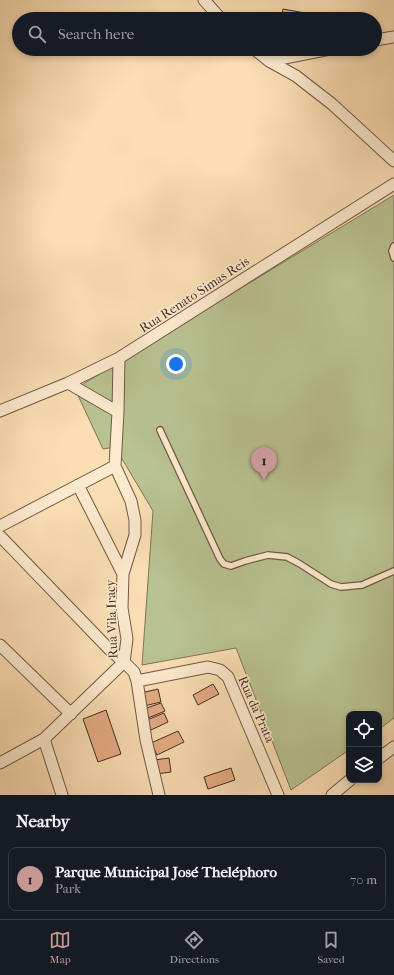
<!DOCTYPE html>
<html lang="en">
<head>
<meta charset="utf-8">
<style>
	:root { --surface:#171b24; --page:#20242c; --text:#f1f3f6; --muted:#9ea1a6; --line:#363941; --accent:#c59692 }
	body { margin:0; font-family:"IM FELL French Canon",serif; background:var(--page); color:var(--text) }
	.controls { position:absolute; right:12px; bottom:12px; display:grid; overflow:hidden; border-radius:8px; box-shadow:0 2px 6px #0003 }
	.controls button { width:36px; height:36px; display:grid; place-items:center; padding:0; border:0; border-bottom:1px solid var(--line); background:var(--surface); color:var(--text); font:20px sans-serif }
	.you { position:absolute; left:176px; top:364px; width:14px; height:14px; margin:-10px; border:3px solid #fff; border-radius:50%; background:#1a73e8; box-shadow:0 0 0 6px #1a73e833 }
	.badge { display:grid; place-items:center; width:26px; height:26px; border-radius:50%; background:var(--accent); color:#111; font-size:13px; font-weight:700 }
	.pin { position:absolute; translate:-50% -33px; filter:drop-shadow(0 1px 2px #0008) }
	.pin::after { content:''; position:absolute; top:21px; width:14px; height:12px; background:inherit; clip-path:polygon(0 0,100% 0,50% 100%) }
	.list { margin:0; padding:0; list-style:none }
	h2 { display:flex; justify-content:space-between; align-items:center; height:52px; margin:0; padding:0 16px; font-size:17px }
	h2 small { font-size:13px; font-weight:400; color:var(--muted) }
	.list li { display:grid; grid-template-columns:26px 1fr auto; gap:12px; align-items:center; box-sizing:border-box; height:64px; margin:0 8px 8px; padding:0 8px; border:1px solid var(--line); border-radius:8px }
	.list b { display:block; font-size:15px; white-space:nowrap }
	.list p { margin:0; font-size:13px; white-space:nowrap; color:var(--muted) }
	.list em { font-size:13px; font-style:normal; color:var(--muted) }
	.icon { flex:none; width:22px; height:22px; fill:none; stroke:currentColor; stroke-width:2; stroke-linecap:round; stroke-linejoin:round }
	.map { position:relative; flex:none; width:394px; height:795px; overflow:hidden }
	.search { position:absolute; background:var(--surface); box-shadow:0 2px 6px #0003; left:12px; right:12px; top:12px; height:44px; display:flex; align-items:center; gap:10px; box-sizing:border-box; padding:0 14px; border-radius:22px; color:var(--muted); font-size:15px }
	.sheet { height:124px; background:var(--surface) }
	nav { display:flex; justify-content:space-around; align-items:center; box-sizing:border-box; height:56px; border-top:1px solid var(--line); background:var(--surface); font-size:11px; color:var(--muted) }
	nav a { display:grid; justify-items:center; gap:2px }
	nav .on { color:var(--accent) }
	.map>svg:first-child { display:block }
</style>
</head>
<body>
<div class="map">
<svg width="394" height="795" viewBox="0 0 394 795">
	<rect width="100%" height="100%" fill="#fbdeb4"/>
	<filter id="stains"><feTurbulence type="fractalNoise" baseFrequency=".005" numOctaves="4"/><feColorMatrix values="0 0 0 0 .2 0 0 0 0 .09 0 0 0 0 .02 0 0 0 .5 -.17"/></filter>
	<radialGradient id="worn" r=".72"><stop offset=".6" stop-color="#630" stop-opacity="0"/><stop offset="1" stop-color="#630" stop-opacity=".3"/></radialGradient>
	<!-- green -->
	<path fill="#b9c291" stroke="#7e7659" d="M394,195V718L379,729V714H349V750L291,790L236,648L142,665L153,511L115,447L103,449L75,389Z"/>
	<!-- building -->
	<path fill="#e6ac84" stroke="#442b21" d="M283,9L305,13L304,19H281Z
		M213,684L219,694L198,705L193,695Z
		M158,689L161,702L144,706L141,693Z
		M161,703L165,711L148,718L144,709Z
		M106,710L121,754L98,762L83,719Z
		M164,713L168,722L151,730L147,720Z
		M178,731L184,742L157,755L151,743Z
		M169,758L171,772L157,774L154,760Z
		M231,768L235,780L208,789L204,777Z"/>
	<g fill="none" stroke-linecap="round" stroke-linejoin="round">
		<!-- lane casing -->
		<g stroke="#725846" stroke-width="8">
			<path id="lane" d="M394,246L392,251L394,258
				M160,430L220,559L224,564L231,566L245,561L268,555L287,557L300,564L331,584L341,587L362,585L394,571"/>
		</g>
		<!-- street casing -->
		<g stroke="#725846" stroke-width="13">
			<path id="street" d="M204,0L221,19
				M375,40L394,37
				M254,49L269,61L296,76L332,104L394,161
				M269,61L330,49
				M68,383L118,412L115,466L131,501L135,520V535L123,574L122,608L127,639L124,662L134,672L137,681L146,740L159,795
				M0,411L68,383L119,358L394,184
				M118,412L119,358
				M78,485L123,574
				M0,526L115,466
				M0,536L108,648L124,662L44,739L0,763
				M0,645L71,714
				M137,681L208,667L220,670L228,677L278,795
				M44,739L62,795
				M379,758L394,747
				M332,795L350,780"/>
		</g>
		<!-- lane -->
		<use href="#lane" stroke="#fceace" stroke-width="5.5"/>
		<!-- street -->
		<use href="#street" stroke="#fceace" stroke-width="11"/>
	</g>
	<g text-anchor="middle" stroke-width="3" stroke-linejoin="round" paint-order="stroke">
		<!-- street labels -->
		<g font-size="13" fill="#442b21" stroke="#fceace">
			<text transform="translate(194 294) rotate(-33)" y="5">Rua Renato Simas Reis</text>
			<text transform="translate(111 619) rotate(-92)" y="5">Rua Vila Iracy</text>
			<text transform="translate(257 709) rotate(66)" y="5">Rua da Prata</text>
		</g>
	</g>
	<rect width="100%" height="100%" filter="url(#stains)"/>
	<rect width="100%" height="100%" fill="url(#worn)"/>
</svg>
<div class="controls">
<button><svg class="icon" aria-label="locate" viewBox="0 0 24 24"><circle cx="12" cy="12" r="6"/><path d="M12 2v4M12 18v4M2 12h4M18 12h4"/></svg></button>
<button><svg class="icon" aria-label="layers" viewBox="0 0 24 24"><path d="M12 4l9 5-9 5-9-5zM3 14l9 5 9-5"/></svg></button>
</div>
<div class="you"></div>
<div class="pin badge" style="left:264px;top:480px">1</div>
<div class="search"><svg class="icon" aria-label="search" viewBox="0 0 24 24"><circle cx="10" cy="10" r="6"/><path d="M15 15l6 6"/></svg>Search here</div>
</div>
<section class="sheet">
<h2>Nearby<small></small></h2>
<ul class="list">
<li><span class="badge">1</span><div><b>Parque Municipal José Theléphoro</b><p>Park</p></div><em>70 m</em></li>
</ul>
</section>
<nav>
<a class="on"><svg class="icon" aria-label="map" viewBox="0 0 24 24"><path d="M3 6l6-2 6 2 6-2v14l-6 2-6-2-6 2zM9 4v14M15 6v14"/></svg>Map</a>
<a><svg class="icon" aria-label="directions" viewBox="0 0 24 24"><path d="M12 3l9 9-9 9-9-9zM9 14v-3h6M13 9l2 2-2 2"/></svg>Directions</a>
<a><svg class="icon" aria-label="saved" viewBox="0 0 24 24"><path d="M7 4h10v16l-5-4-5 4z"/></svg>Saved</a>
</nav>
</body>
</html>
